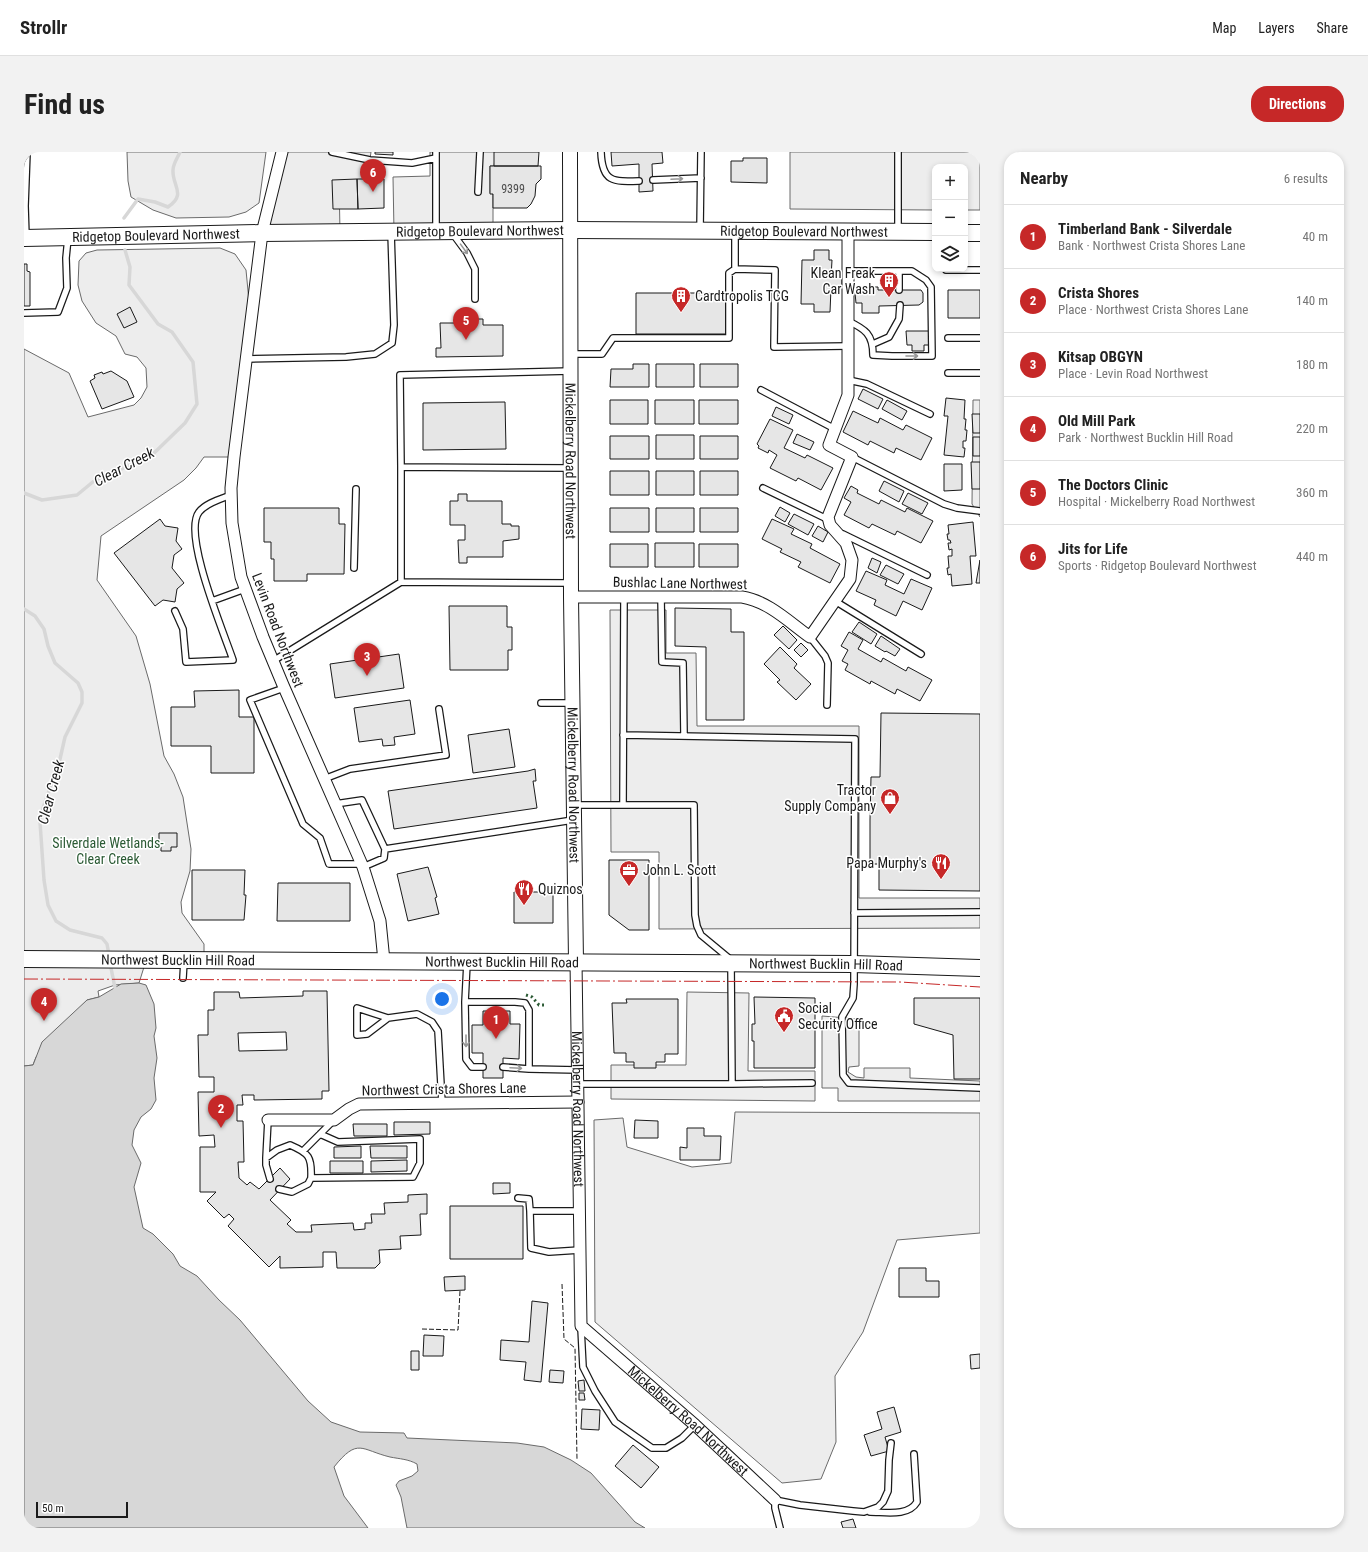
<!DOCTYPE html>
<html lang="en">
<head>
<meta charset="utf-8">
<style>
	:root { --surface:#fff; --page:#f2f2f2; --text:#222; --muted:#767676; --line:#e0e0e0; --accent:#c62828 }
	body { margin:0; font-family:"Roboto Condensed",sans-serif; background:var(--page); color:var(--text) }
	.controls { position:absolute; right:12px; top:12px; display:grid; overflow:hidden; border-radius:8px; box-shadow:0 2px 6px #0003 }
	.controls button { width:36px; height:36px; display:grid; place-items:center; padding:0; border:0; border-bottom:1px solid var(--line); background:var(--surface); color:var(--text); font:20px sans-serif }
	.scale { position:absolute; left:12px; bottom:10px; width:92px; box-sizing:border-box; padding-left:4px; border:2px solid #1a1a1a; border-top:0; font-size:11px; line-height:14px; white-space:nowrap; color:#1a1a1a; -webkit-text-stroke:3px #fff; paint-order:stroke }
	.you { position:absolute; left:418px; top:847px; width:14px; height:14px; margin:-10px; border:3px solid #fff; border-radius:50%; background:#1a73e8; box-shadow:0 0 0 6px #1a73e833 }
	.badge { display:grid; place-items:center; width:26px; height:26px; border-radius:50%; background:var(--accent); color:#fff; font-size:13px; font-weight:700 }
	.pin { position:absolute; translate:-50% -33px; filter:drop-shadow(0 1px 2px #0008) }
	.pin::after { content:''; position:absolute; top:21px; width:14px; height:12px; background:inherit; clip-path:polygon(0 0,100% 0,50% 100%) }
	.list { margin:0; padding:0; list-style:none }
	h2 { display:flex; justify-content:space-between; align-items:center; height:52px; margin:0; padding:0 16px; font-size:17px }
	h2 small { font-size:13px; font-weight:400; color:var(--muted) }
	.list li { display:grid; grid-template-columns:26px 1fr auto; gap:12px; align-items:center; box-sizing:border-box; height:64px; padding:0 16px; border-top:1px solid var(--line) }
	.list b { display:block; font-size:15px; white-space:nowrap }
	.list p { margin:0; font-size:13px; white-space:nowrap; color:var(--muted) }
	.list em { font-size:13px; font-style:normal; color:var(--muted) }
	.icon { flex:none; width:22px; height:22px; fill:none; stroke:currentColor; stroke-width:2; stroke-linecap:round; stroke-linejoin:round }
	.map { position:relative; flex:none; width:956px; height:1376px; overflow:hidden; border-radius:16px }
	header { display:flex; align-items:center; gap:24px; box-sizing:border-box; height:56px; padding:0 20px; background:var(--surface); border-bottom:1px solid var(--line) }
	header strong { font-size:19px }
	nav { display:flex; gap:22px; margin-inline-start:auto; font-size:14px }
	.intro { display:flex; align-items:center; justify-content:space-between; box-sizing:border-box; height:96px; padding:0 24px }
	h1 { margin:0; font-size:28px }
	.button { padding:10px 18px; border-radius:16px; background:var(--accent); color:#fff; font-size:14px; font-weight:700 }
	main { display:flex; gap:24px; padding:0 24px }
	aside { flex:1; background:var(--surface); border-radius:16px; box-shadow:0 2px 6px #0003 }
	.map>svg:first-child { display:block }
</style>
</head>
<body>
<header>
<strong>Strollr</strong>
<nav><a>Map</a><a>Layers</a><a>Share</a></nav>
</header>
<div class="intro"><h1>Find us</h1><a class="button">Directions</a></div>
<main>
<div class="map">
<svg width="956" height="1376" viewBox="0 0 956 1376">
	<rect width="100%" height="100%" fill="#fff"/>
	<!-- built -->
	<path fill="#ededed" stroke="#6a6a6a" d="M103,0H242L235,51L222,60L205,65L152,66L129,58L107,45L104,29Z
		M258,0H347L343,28L315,29L316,80L238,81Z
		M406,0H472L470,14H466V41L469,42V79L370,80L369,25L406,24Z
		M766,0H956V58H941V15H911V58L766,57Z
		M196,96L211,102L222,118L227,170L210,305H180L172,316L160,328L77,384L73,428L112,484L126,532L140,604L150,622L159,645L167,697L166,719L157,750L158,761L180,792V809L120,815L115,831L91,833L74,839L75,845L63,848L12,905L9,913L0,914V197L45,221L64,265L110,253L117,246L123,235L122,216L113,205L101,202L92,184L72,171L58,149L54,133L55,109L62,101L73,98Z
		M949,248H956V365L948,352Z
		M586,458H642V501H672L673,574H835V746H956V776L635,777V700H587Z
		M663,840L725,841L724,919H791V949L587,947V913H662Z
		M798,864L835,867V914L825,915L824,920L832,925L840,926V916H886V926L956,929V949H814V936H798Z
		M711,960L956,961V1081L873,1088L839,1180L811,1224L812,1290L797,1327L758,1331L571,1170L570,968L599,966L603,995L668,1015L707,1011Z"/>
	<!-- water -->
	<path fill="#d7d7d7" stroke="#6a6a6a" d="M115,831L122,833L130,852L132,876L130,884L133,906L130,926L132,948L127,957L117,965L110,978L108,993L117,1011L110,1035L119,1076L129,1082L149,1102L156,1114L173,1124L195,1148L216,1168L284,1249L307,1270L336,1280L380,1281L383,1286L493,1291L520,1295L547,1308L567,1321L611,1370L621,1376H383L377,1345L372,1333L375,1329L388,1324L394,1319L393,1312C384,1307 376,1307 366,1305C337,1298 334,1285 310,1315L320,1344L344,1376H0V914L9,913L18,890L63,848L75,845L97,832Z"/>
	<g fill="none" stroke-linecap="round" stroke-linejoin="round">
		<!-- stream -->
		<path stroke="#d7d7d7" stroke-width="3.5" d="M100,66L114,47L131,50L144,55C163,42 148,34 149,18C149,12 154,5 156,0
			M0,341L18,348L53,343L70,329L127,304L161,271L173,252L169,210L148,180L134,172L105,133L106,115L101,98
			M0,457L11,464L20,477L24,494L31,511L54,531L58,540V551L41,585L36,607L19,656L16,670L20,728L24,753L32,769L46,778L78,786L83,792L85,803
			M86,811L91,836"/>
	</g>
	<!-- building -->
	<path fill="#e6e6e6" stroke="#1a1a1a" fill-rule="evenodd" d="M351,0H369V3L351,2Z
		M470,0H515L514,14H470Z
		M587,0H638L639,11L628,12L629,39L615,40V12L588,14Z
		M719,6H743V31L707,30V9H719Z
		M466,14H517V27L512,32L511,44L507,52L503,56H469V42H466Z
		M333,27L334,57H309L308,28Z
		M333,27H360V56L334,57Z
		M790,98H805V108H808L807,126H818V136H807L806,160H790V152H777L778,108H790Z
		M0,112H3V119L6,120V154H0Z
		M838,135H854V138H897L899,141V150L895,153L855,154V161H838V151H832L831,141L834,138H838Z
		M924,138H956V166H924Z
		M612,141H702V182H612Z
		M106,155L113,170L100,176L93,162Z
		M433,167H459V173H479V204L412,205V196H417L416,171H433Z
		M882,179H905V193H900V199H888V193H883Z
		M609,212H625V235H586L587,217H609Z
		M632,212H670V235H632Z
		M676,212H714V235H676Z
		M87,219L103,229L110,245L78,257L66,229L71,226L70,223L78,220L79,222Z
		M839,237L859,247L854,257L834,247Z
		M922,246L941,248L940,267H942L941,278H943L942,289H939V296H941L940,305L920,303L924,264H920Z
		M586,248H624V272H586Z
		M631,248H670V272H631Z
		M675,248H714V272H675Z
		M863,248L883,259L878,268L858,257Z
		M481,250L482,297L399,298V251Z
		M752,255L769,263L765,272L748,264Z
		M829,259L854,271L856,266L879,278L882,273L908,286L897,308L872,296L870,301L846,289L844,293L819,280Z
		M948,262H956V281H949Z
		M746,267L769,278L760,296L781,306L783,303L809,316L797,338L774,326L772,329L746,316L753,303L745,298L744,301L734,296L735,294L733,292Z
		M773,282L790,290L786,298L769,291Z
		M632,283H670V307H632Z
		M586,284H625V307H586Z
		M676,284H714V307H676Z
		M949,285H956V304H949Z
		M947,310H956V337H948Z
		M920,312H938V338L920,339Z
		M586,319H625V343H586Z
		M632,319H670V343H632Z
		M676,319H714V343H676Z
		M860,329L880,339L875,350L855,339Z
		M827,334L834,338L833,341L855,352L857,348L881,360L883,356L909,369L897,391L873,379L871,383L848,372L845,376L820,363L827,350L820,346Z
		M884,341L904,351L898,362L878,352Z
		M434,342H443V349H478V372H487V374H495V387L479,389V405H443V411H435L434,388H441V373H426V349H434Z
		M756,355L766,361L761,370L751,364Z
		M240,356H315V372H321L320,422H283V429H250V407H247V390H240Z
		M586,356H625V380H586Z
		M632,356H670V380H632Z
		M676,356H714V380H676Z
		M770,362L790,372L784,383L764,372Z
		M136,367L141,374L154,376L152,389L158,397L150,403L148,416L160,431L153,437L151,450L139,448L131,454L90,401Z
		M748,367L770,377L767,382L788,392L786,396L816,412L806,431L774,415L777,410L756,400L758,397L738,387Z
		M949,370L952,404H946L948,432L928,434L927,422L924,423L923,416H925L924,404H928V397L925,398L924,391H927L926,388H924L923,382H925L924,373Z
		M794,374L804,380L799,390L788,384Z
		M631,391H670V415H631Z
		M586,392H624V415H586Z
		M675,392H714V415H675Z
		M848,406L857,410L853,421L844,416Z
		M956,408V431H952Z
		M862,413L880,422L874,432L856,423Z
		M842,419L863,428L861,433L880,442L887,427L908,436L898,458L879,449L872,464L850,453L852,448L832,439Z
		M425,454H483V475H488V498H484V518H426Z
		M651,456L707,457V480H720V568H682V495L651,494Z
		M835,470L853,482L847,492L828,480Z
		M759,474L773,488L765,497L750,483Z
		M825,480L839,488L834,497L857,510L859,506L882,519L884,515L908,528L896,549L873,537L871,542L847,529L846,532L821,518L824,512L818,509L824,498L817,494Z
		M857,484L876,497L871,504L862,499L861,500L851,494Z
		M777,491L784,498L777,505L770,498Z
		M756,495L773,512L770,516L787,532L772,548L753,530L756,528L740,512Z
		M375,502L380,536L311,546L306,512Z
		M215,538V565H230V621H187V594H147V555H171L170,539Z
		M386,548L391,582L370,585L371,593L359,594L358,587L335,590L330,556Z
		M857,561L956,562V739L855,738V712H846V668L847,625H856Z
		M485,577L491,615L449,621L444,583Z
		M511,617L512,629H509L513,656L370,677L364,639L504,619Z
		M135,681H153V695H147V699H137V695H135Z
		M585,708H625V778H605L585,763Z
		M404,715L413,745L411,746L415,762L384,769L373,722Z
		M168,718H221L220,743H222L220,768H168Z
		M254,731H326V769H253Z
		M490,740H529V771H490Z
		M279,839H303L305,939H298V947L230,948V943H218L219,953H213V969H219L220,1010H214L215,1026L223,1033L226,1030L235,1037L256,1016L266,1027L246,1048L267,1068L263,1072L272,1080H288L287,1073L329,1071L330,1078L341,1077V1071H348L347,1062H361L360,1051L384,1050V1043L403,1042V1062H396L397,1083L376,1084L377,1097L355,1098L356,1111L351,1116H313L312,1100H299V1115L256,1116V1104L245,1115L204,1074L210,1067L205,1062L200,1066L183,1049L192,1040H176V995H191L190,983L175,984L174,940H190V925H175L174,883H184V858H190V840H215L216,846L279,844ZM262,880L263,898L215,899L214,881Z
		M730,845L791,846V916H730V889H728V872H731Z
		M890,846H956V927H930L929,883L890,872Z
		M602,847H654V902H641V910H632V916H610V910H602V901H590L588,851H603Z
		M459,859H486V872H496L495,907L479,906V926H459V901H448V873H459Z
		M611,968L634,969V986H610Z
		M370,970H406V982L370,983Z
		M329,972H363V984H330Z
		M663,976H680V984H697L696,1008H656V995L663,996Z
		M337,994V1006H310V995Z
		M346,994H383V1006H347Z
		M383,1008V1019L347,1020V1009Z
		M306,1009H339V1021H306Z
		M469,1031H486V1041L469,1042Z
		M426,1054H499V1107H426Z
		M875,1116H902V1129H915V1145H875Z
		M441,1124V1138L421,1139L420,1125Z
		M508,1149L524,1151L517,1230L500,1228L502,1210L476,1208L477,1188L505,1190Z
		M400,1183L420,1184L419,1204H399Z
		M387,1199H395V1218H387Z
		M956,1202V1216L947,1217L946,1203Z
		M526,1218L540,1219L539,1231L525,1230Z
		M560,1228L561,1239H555L554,1229Z
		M555,1241H560L561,1248H555Z
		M870,1255L877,1280L861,1285L865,1299L847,1304L840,1283L858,1277L853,1260Z
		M558,1257L576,1258L575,1278L557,1277Z
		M609,1293L635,1315L617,1336L591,1314Z
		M829,1367L832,1376H819L817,1370Z"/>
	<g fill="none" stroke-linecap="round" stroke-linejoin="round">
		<!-- service casing -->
		<g stroke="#1a1a1a" stroke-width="8">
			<path id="service" d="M308,0L346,8L388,11L412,6
				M577,0C578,30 589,30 615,29
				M629,28L677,26
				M454,40L456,0
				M412,78V0
				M676,78L677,0
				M874,78V0
				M711,80V117L751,118L750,195L824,194
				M429,82L443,101L451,117V147
				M2,85L1,54L3,0
				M922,118H956
				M824,119H888L902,128L907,135L908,204H868L849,203C849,182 841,177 824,169
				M875,119V138
				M0,161L34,160L43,136L42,106L44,86
				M924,186H956
				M849,192L865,185L875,167L876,153
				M547,202H578L589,186H705V121L711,117
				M222,207L322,205L351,202L368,191L370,173L367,80
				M924,221H956
				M824,228L843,232L906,262
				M737,238L811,277
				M828,305L920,352L933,356L956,359
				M377,315L376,223L547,219
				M739,336L805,368
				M819,382L903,423
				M330,416L332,337
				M377,430V315L547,316
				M637,445L638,510L659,511L660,583
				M188,449L221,437
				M811,449L897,502
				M151,459L159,477L162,510L209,508C200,481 158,382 175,360C182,351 197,347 207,343
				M786,485L801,504L804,511L803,553
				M249,509L377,430L547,431
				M260,536L226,548L279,672L296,686L305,712H338
				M517,551H548
				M599,583L831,587L830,832L829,846L818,865L819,923L825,931L956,936
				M300,627L326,617L422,603L415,557
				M311,652L338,648L361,697
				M599,652L600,445
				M551,653H670L671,763L673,774L677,783L706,807
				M339,715L360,706L361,697L549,668
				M830,761L956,760
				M443,811L441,850L442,907L448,915H459
				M159,826L160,809
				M441,850H491L501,851L505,858V917L554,918
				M364,866L333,856V883L343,882L364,866L393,862L408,870L414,879L418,951
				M479,915L505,917
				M554,932H708L707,812
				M708,932L788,931
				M244,968L242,1006L253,998L266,993C285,1001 288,1005 287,1026L389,1025L396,1011V987L314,990L296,982
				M280,998L310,968
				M242,1006V1013L246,1027
				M255,1037L268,1040L284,1032L287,1026
				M494,1046L505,1047L506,1059
				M556,1059H506L507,1096L525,1100L556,1098
				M557,1176L559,1215L571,1239L591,1270L628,1296H642L658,1286L671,1273
				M846,1360C861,1360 884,1365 893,1350L890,1302
				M756,1376L751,1356V1348L776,1353L829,1359L840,1360L854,1355L859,1350L864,1339L865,1308L867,1291"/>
		</g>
		<!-- minor casing -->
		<g stroke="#1a1a1a" stroke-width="13">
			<g id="minor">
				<path d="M258,0L238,81L210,305L207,336L208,371L217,425L239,485L259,533L339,715L356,769L360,809"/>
				<path d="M547,445H718C744,449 765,470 786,485L826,427L828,408L822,391L806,373L804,365L828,305L805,293L824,243V80"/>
				<path id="s1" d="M552,809L557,1174L671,1273L751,1348"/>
				<path d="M244,968H310L325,957L335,952L554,950"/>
			</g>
		</g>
		<!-- tertiary casing -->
		<g stroke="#1a1a1a" stroke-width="16">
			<g id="tertiary">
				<path id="s2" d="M546,0L547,445L552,809"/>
			</g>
		</g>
		<!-- secondary casing -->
		<g stroke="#1a1a1a" stroke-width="18">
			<g id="secondary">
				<path d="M941,81H956"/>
				<path id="s3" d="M0,86L238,81L547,78L911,80"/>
				<path id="s4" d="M0,807L829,812L956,816"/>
			</g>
		</g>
		<!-- service -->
		<use href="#service" stroke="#fff" stroke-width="5.5"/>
		<!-- minor -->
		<use href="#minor" stroke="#fff" stroke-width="11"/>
		<!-- tertiary -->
		<use href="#tertiary" stroke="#fff" stroke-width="14"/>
		<!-- secondary -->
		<use href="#secondary" stroke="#fff" stroke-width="16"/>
		<!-- hedge -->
		<path stroke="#2b5a34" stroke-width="3" stroke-dasharray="2 3" stroke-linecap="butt" d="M502,843L508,845L515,853H520"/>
		<!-- fence -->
		<path stroke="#1a1a1a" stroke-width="1" stroke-dasharray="5 2" stroke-linecap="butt" d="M538,1132L540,1187L551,1196L553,1307
			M398,1177L434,1178L436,1139"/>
		<!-- power -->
		<path stroke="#c62828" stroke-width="1" stroke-dasharray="14 3 2 3" stroke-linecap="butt" d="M0,827L876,830L956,835"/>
	</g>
	<!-- one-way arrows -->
	<defs><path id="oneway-shaft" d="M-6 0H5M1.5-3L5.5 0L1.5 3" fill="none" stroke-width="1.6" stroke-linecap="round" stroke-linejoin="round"/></defs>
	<g stroke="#989898">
		<use href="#oneway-shaft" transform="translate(653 27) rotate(-3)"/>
		<use href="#oneway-shaft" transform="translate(440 97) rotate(54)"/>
		<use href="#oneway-shaft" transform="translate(888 204)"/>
		<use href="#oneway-shaft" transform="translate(442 889) rotate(90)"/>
		<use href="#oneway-shaft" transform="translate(492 916) rotate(3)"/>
	</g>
	<!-- icons -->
	<defs>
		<g id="building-pin" transform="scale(1)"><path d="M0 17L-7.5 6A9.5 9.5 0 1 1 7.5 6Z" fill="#c62828" stroke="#fff"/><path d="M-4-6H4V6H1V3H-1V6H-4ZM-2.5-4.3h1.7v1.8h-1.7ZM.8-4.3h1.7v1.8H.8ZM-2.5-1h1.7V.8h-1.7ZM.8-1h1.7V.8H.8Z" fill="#fff"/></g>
		<g id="shop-pin" transform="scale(1)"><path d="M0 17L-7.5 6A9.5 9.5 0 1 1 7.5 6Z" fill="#c62828" stroke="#fff"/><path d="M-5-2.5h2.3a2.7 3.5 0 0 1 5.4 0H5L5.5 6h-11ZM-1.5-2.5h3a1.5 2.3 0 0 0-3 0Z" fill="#fff"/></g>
		<g id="restaurant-pin" transform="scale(1)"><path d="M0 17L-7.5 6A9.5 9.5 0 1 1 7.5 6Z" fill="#c62828" stroke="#fff"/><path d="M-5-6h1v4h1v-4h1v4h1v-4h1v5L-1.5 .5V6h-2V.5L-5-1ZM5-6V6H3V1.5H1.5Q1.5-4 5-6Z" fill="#fff"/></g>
		<g id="office-pin" transform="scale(1)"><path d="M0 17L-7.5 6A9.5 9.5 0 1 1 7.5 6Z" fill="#c62828" stroke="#fff"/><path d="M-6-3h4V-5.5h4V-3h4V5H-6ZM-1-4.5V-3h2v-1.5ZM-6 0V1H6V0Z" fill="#fff"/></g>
		<g id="civic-pin" transform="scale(1)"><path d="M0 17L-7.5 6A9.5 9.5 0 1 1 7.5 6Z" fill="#c62828" stroke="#fff"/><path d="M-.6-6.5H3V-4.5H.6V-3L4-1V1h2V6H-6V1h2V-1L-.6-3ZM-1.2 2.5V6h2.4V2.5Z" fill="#fff"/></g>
	</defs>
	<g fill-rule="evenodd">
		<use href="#building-pin" x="865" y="129"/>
		<use href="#building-pin" x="657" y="144"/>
		<use href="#shop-pin" x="866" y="646"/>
		<use href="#restaurant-pin" x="917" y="711"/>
		<use href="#office-pin" x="605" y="718"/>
		<use href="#restaurant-pin" x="500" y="737"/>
		<use href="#civic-pin" x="760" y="864"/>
	</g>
	<g text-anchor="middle" stroke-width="3" stroke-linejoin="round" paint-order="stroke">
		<!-- number labels -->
		<g font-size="12" fill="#4d4d4d">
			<text x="489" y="41">9399</text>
		</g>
		<!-- street labels -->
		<g font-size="14" fill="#1a1a1a" stroke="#fff">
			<text dy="5" stroke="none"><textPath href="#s3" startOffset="456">Ridgetop Boulevard Northwest</textPath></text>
			<text dy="5" stroke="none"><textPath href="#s3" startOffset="780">Ridgetop Boulevard Northwest</textPath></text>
			<text dy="5" stroke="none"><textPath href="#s3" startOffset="132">Ridgetop Boulevard Northwest</textPath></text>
			<text dy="5" stroke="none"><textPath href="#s2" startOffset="309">Mickelberry Road Northwest</textPath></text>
			<text transform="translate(656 431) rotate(1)" y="5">Bushlac Lane Northwest</text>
			<text transform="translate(254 478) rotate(69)" y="5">Levin Road Northwest</text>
			<text dy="5" stroke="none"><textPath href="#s2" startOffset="633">Mickelberry Road Northwest</textPath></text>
			<text dy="5" stroke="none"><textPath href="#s4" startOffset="154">Northwest Bucklin Hill Road</textPath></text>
			<text dy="5" stroke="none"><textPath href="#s4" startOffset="478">Northwest Bucklin Hill Road</textPath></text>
			<text dy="5" stroke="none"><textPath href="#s4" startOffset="802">Northwest Bucklin Hill Road</textPath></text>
			<text transform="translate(420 937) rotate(-1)" y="5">Northwest Crista Shores Lane</text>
			<text dy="5" stroke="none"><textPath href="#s1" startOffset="148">Mickelberry Road Northwest</textPath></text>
			<text dy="5" stroke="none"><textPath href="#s1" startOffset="508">Mickelberry Road Northwest</textPath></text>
		</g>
		<!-- poi labels -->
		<g font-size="14" fill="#1a1a1a" stroke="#fff" text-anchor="start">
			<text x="851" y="126" text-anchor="end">Klean Freak<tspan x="851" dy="16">Car Wash</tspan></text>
			<text x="671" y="149">Cardtropolis TCG</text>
			<text x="852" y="643" text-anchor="end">Tractor<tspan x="852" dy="16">Supply Company</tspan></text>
			<text x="903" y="716" text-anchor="end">Papa Murphy's</text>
			<text x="619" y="723">John L. Scott</text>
			<text x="514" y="742">Quiznos</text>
			<text x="774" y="861">Social<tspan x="774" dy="16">Security Office</tspan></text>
		</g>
		<!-- park labels -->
		<g font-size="14" fill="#2b5a34" stroke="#fff">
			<text x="84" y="696">Silverdale Wetlands-<tspan x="84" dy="16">Clear Creek</tspan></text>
		</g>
		<!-- water labels -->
		<g font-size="15" font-style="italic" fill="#1a1a1a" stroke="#fff">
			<text transform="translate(100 315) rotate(-28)" y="5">Clear Creek</text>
			<text transform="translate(27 640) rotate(-75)" y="5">Clear Creek</text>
		</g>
	</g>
</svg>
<div class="controls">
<button>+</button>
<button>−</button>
<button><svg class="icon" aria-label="layers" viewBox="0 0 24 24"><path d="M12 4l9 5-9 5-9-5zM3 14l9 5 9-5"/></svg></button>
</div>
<div class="scale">50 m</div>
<div class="you"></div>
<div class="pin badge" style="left:472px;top:887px">1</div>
<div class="pin badge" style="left:197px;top:976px">2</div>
<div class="pin badge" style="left:343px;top:524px">3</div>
<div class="pin badge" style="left:20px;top:869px">4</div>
<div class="pin badge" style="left:442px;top:188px">5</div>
<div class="pin badge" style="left:349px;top:40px">6</div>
</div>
<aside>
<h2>Nearby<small>6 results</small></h2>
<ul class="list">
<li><span class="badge">1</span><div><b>Timberland Bank - Silverdale</b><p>Bank · Northwest Crista Shores Lane</p></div><em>40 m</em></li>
<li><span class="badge">2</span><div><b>Crista Shores</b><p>Place · Northwest Crista Shores Lane</p></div><em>140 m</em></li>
<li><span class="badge">3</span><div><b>Kitsap OBGYN</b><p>Place · Levin Road Northwest</p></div><em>180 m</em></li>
<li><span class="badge">4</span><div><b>Old Mill Park</b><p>Park · Northwest Bucklin Hill Road</p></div><em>220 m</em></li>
<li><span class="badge">5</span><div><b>The Doctors Clinic</b><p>Hospital · Mickelberry Road Northwest</p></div><em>360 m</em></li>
<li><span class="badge">6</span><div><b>Jits for Life</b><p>Sports · Ridgetop Boulevard Northwest</p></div><em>440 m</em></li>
</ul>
</aside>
</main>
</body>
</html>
